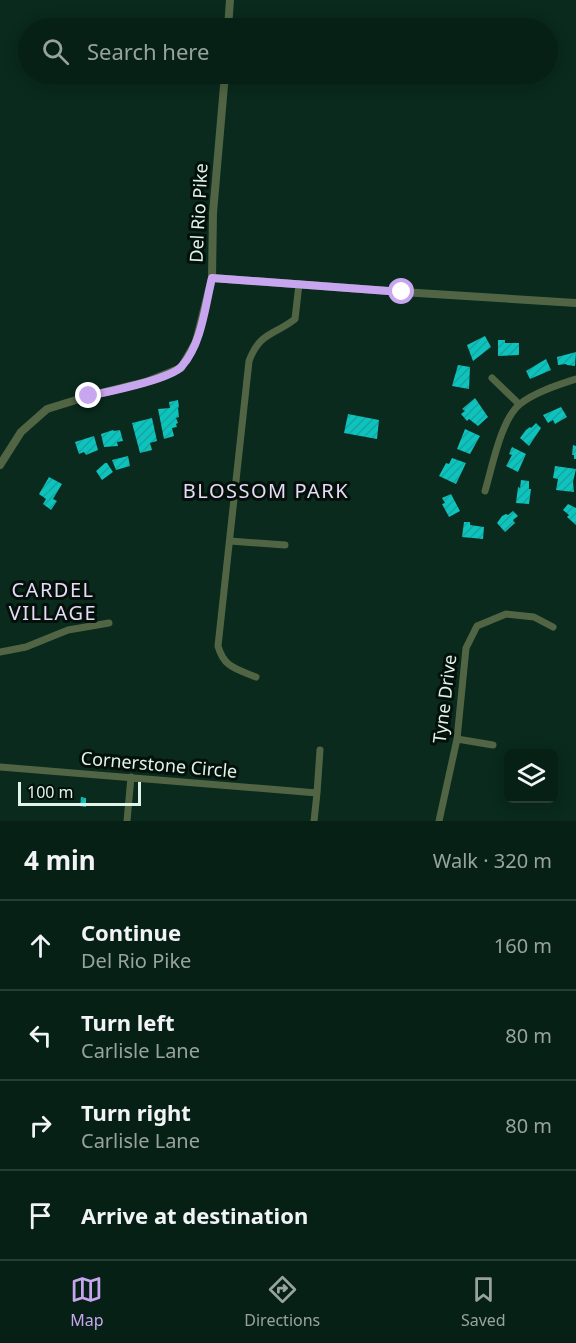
<!DOCTYPE html>
<html lang="en">
<head>
<meta charset="utf-8">
<style>
	:root { --surface:#072015; --page:#152d22; --text:#f1f3f6; --muted:#98a3a0; --line:#283e34; --accent:#c8a6ef }
	body { margin:0; font-family:"Noto Sans",sans-serif; background:var(--page); color:var(--text) }
	.controls { position:absolute; right:18px; bottom:18px; display:grid; overflow:hidden; border-radius:9px; box-shadow:0 3px 15px #0003 }
	.controls button { width:54px; height:54px; display:grid; place-items:center; padding:0; border:0; border-bottom:2px solid var(--line); background:var(--surface); color:var(--text); font:30px sans-serif }
	.scale { position:absolute; left:18px; bottom:15px; width:123px; box-sizing:border-box; padding-left:6px; border:3px solid #e1f4e9; border-top:0; font-size:16px; line-height:21px; white-space:nowrap; color:#e1f4e9; -webkit-text-stroke:4px #04100a; paint-order:stroke }
	.stop { position:absolute; width:18px; height:18px; margin:-14px; border:4px solid #c8a6ef; border-radius:50%; background:#fff }
	.stop.end { background:#c8a6ef; border-color:#fff; box-shadow:0 2px 6px #0008 }
	.list { margin:0; padding:0; list-style:none }
	h2 { display:flex; justify-content:space-between; align-items:center; height:78px; margin:0; padding:0 24px; font-size:26px }
	h2 small { font-size:20px; font-weight:400; color:var(--muted) }
	.list li { display:grid; grid-template-columns:39px 1fr auto; gap:18px; align-items:center; box-sizing:border-box; height:90px; padding:0 24px; border-top:2px solid var(--line) }
	.list b { display:block; font-size:22px; white-space:nowrap }
	.list p { margin:0; font-size:20px; white-space:nowrap; color:var(--muted) }
	.list em { font-size:20px; font-style:normal; color:var(--muted) }
	.icon { flex:none; width:33px; height:33px; fill:none; stroke:currentColor; stroke-width:2; stroke-linecap:round; stroke-linejoin:round }
	.map { position:relative; flex:none; width:576px; height:821px; overflow:hidden }
	.search { position:absolute; background:var(--surface); box-shadow:0 3px 15px #0003; left:18px; right:18px; top:18px; height:66px; display:flex; align-items:center; gap:15px; box-sizing:border-box; padding:0 21px; border-radius:33px; color:var(--muted); font-size:22px }
	.sheet { height:438px; background:var(--surface) }
	nav { display:flex; justify-content:space-around; align-items:center; box-sizing:border-box; height:84px; border-top:2px solid var(--line); background:var(--surface); font-size:16px; color:var(--muted) }
	nav a { display:grid; justify-items:center; gap:3px }
	nav .on { color:var(--accent) }
	.map>svg:first-child { display:block }
</style>
</head>
<body>
<div class="map">
<svg width="576" height="821" viewBox="0 0 576 821">
	<defs>
		<pattern id="building-hatch" width="6" height="6" patternUnits="userSpaceOnUse" patternTransform="scale(1.5)"><rect width="6" height="6" fill="#0dc3bd"/><path d="M-1 1l2-2M0 6l6-6M5 7l2-2" fill="none" stroke="#1ba49f"/></pattern>
	</defs>
	<rect width="100%" height="100%" fill="#092a1c"/>
	<!-- building -->
	<path fill="url(#building-hatch)" d="M485,336L491,347L473,361L467,345Z
		M498,340H505V343H519V355L498,356Z
		M576,352L575,366L567,365L566,364L558,365L557,357Z
		M546,359L551,370L530,379L526,371Z
		M458,365L470,367L469,389L452,386Z
		M475,398L488,417L478,426L469,419L467,421L461,414L465,411L462,409Z
		M178,400L179,407L178,408L179,417L176,418L178,423L176,424L177,427L172,428L174,436L164,439L158,409L170,408L169,402Z
		M561,407L567,417L555,424L553,420L548,423L543,415Z
		M348,414L379,420L377,439L344,433Z
		M152,418L157,441L150,443L152,450L140,453L132,423Z
		M536,423L541,428L529,446L520,438L526,430L530,427L531,428Z
		M465,429L480,436L470,454L457,449Z
		M113,430L114,431L120,430L123,441L117,442L118,446L104,447L101,434Z
		M94,436L98,450L86,455L84,452L79,454L75,442Z
		M573,445L576,446V459H574V455H572Z
		M512,447L526,454L518,472L506,466L512,455L509,454Z
		M128,456L130,466L116,470L112,460Z
		M452,458L466,463L456,484L439,476L446,463L449,464Z
		M105,463H107L113,472L102,480L96,471Z
		M555,466L576,469L573,482L574,492L556,490L558,479L553,478Z
		M49,477L62,484L53,499L57,501L51,510L43,504L46,499L39,494Z
		M521,480L529,481V489H531L529,504L516,503L518,487L520,488Z
		M451,494L460,511L449,517L442,504L445,503L442,498Z
		M568,504L576,508V525L567,517L569,515L563,510Z
		M513,511L518,516L513,520L515,523L505,532L497,523L502,516L506,514L508,515Z
		M464,522H470V525L484,527L483,539L462,537Z
		M63,789H69L68,799L62,798Z
		M81,797L86,798V807L80,806Z"/>
	<g fill="none" stroke-linecap="round" stroke-linejoin="round">
		<!-- minor -->
		<path stroke="#516544" stroke-width="7" d="M492,378L519,404
			M485,491C492,468 501,419 520,404C535,392 558,385 576,379
			M230,541L285,545
			M0,652L26,647L68,630L109,623
			M256,677C237,669 224,668 218,646L249,361C260,332 273,336 295,319L299,284
			M457,739L493,745
			M0,767L317,793L314,821
			M317,793L320,750
			M127,821L131,777
			M439,821L457,739L466,648L477,626L506,614L534,617L553,627"/>
		<!-- tertiary -->
		<path stroke="#516544" stroke-width="8" d="M228,28L230,0
			M212,278L402,292L576,303
			M0,465L21,432L47,409L89,396L146,382L181,368L196,342L212,278L213,213L225,74"/>
	</g>
	<g fill="none" stroke-linecap="round" stroke-linejoin="round">
		<!-- route -->
		<path stroke="#c8a6ef" stroke-width="8" d="M89,396C107,392 172,379 182,366C202,343 205,306 212,278L402,292"/>
	</g>
	<g text-anchor="middle" stroke-width="6" stroke-linejoin="round" paint-order="stroke">
		<!-- street labels -->
		<g font-size="18" fill="#e1f4e9" stroke="#04100a">
			<text transform="translate(199 213) rotate(-87)" y="6">Del Rio Pike</text>
			<text transform="translate(445 699) rotate(-83)" y="6">Tyne Drive</text>
			<text transform="translate(159 765) rotate(5)" y="6">Cornerstone Circle</text>
		</g>
		<!-- neighbourhood labels -->
		<g font-size="20" letter-spacing="1.5" fill="#e7dbf7" stroke="#04100a">
			<text x="266" y="498">BLOSSOM PARK</text>
			<text x="53" y="597">CARDEL<tspan x="53" dy="23">VILLAGE</tspan></text>
		</g>
	</g>
</svg>
<div class="controls">
<button><svg class="icon" aria-label="layers" viewBox="0 0 24 24"><path d="M12 4l9 5-9 5-9-5zM3 14l9 5 9-5"/></svg></button>
</div>
<div class="scale">100 m</div>
<div class="stop" style="left:402px;top:292px"></div>
<div class="stop end" style="left:89px;top:396px"></div>
<div class="search"><svg class="icon" aria-label="search" viewBox="0 0 24 24"><circle cx="10" cy="10" r="6"/><path d="M15 15l6 6"/></svg>Search here</div>
</div>
<section class="sheet">
<h2>4 min<small>Walk · 320 m</small></h2>
<ul class="list">
<li><svg class="icon" aria-label="ahead" viewBox="0 0 24 24"><path d="M12 20V5M6 11l6-6 6 6"/></svg><div><b>Continue</b><p>Del Rio Pike</p></div><em>160 m</em></li>
<li><svg class="icon" aria-label="left" viewBox="0 0 24 24"><path d="M17 20v-9H6M10 6l-5 5 5 5"/></svg><div><b>Turn left</b><p>Carlisle Lane</p></div><em>80 m</em></li>
<li><svg class="icon" aria-label="right" viewBox="0 0 24 24"><path d="M7 20v-9h11M14 6l5 5-5 5"/></svg><div><b>Turn right</b><p>Carlisle Lane</p></div><em>80 m</em></li>
<li><svg class="icon" aria-label="arrive" viewBox="0 0 24 24"><path d="M6 21V4h12l-3 4 3 4H6"/></svg><div><b>Arrive at destination</b></div></li>
</ul>
</section>
<nav>
<a class="on"><svg class="icon" aria-label="map" viewBox="0 0 24 24"><path d="M3 6l6-2 6 2 6-2v14l-6 2-6-2-6 2zM9 4v14M15 6v14"/></svg>Map</a>
<a><svg class="icon" aria-label="directions" viewBox="0 0 24 24"><path d="M12 3l9 9-9 9-9-9zM9 14v-3h6M13 9l2 2-2 2"/></svg>Directions</a>
<a><svg class="icon" aria-label="saved" viewBox="0 0 24 24"><path d="M7 4h10v16l-5-4-5 4z"/></svg>Saved</a>
</nav>
</body>
</html>
